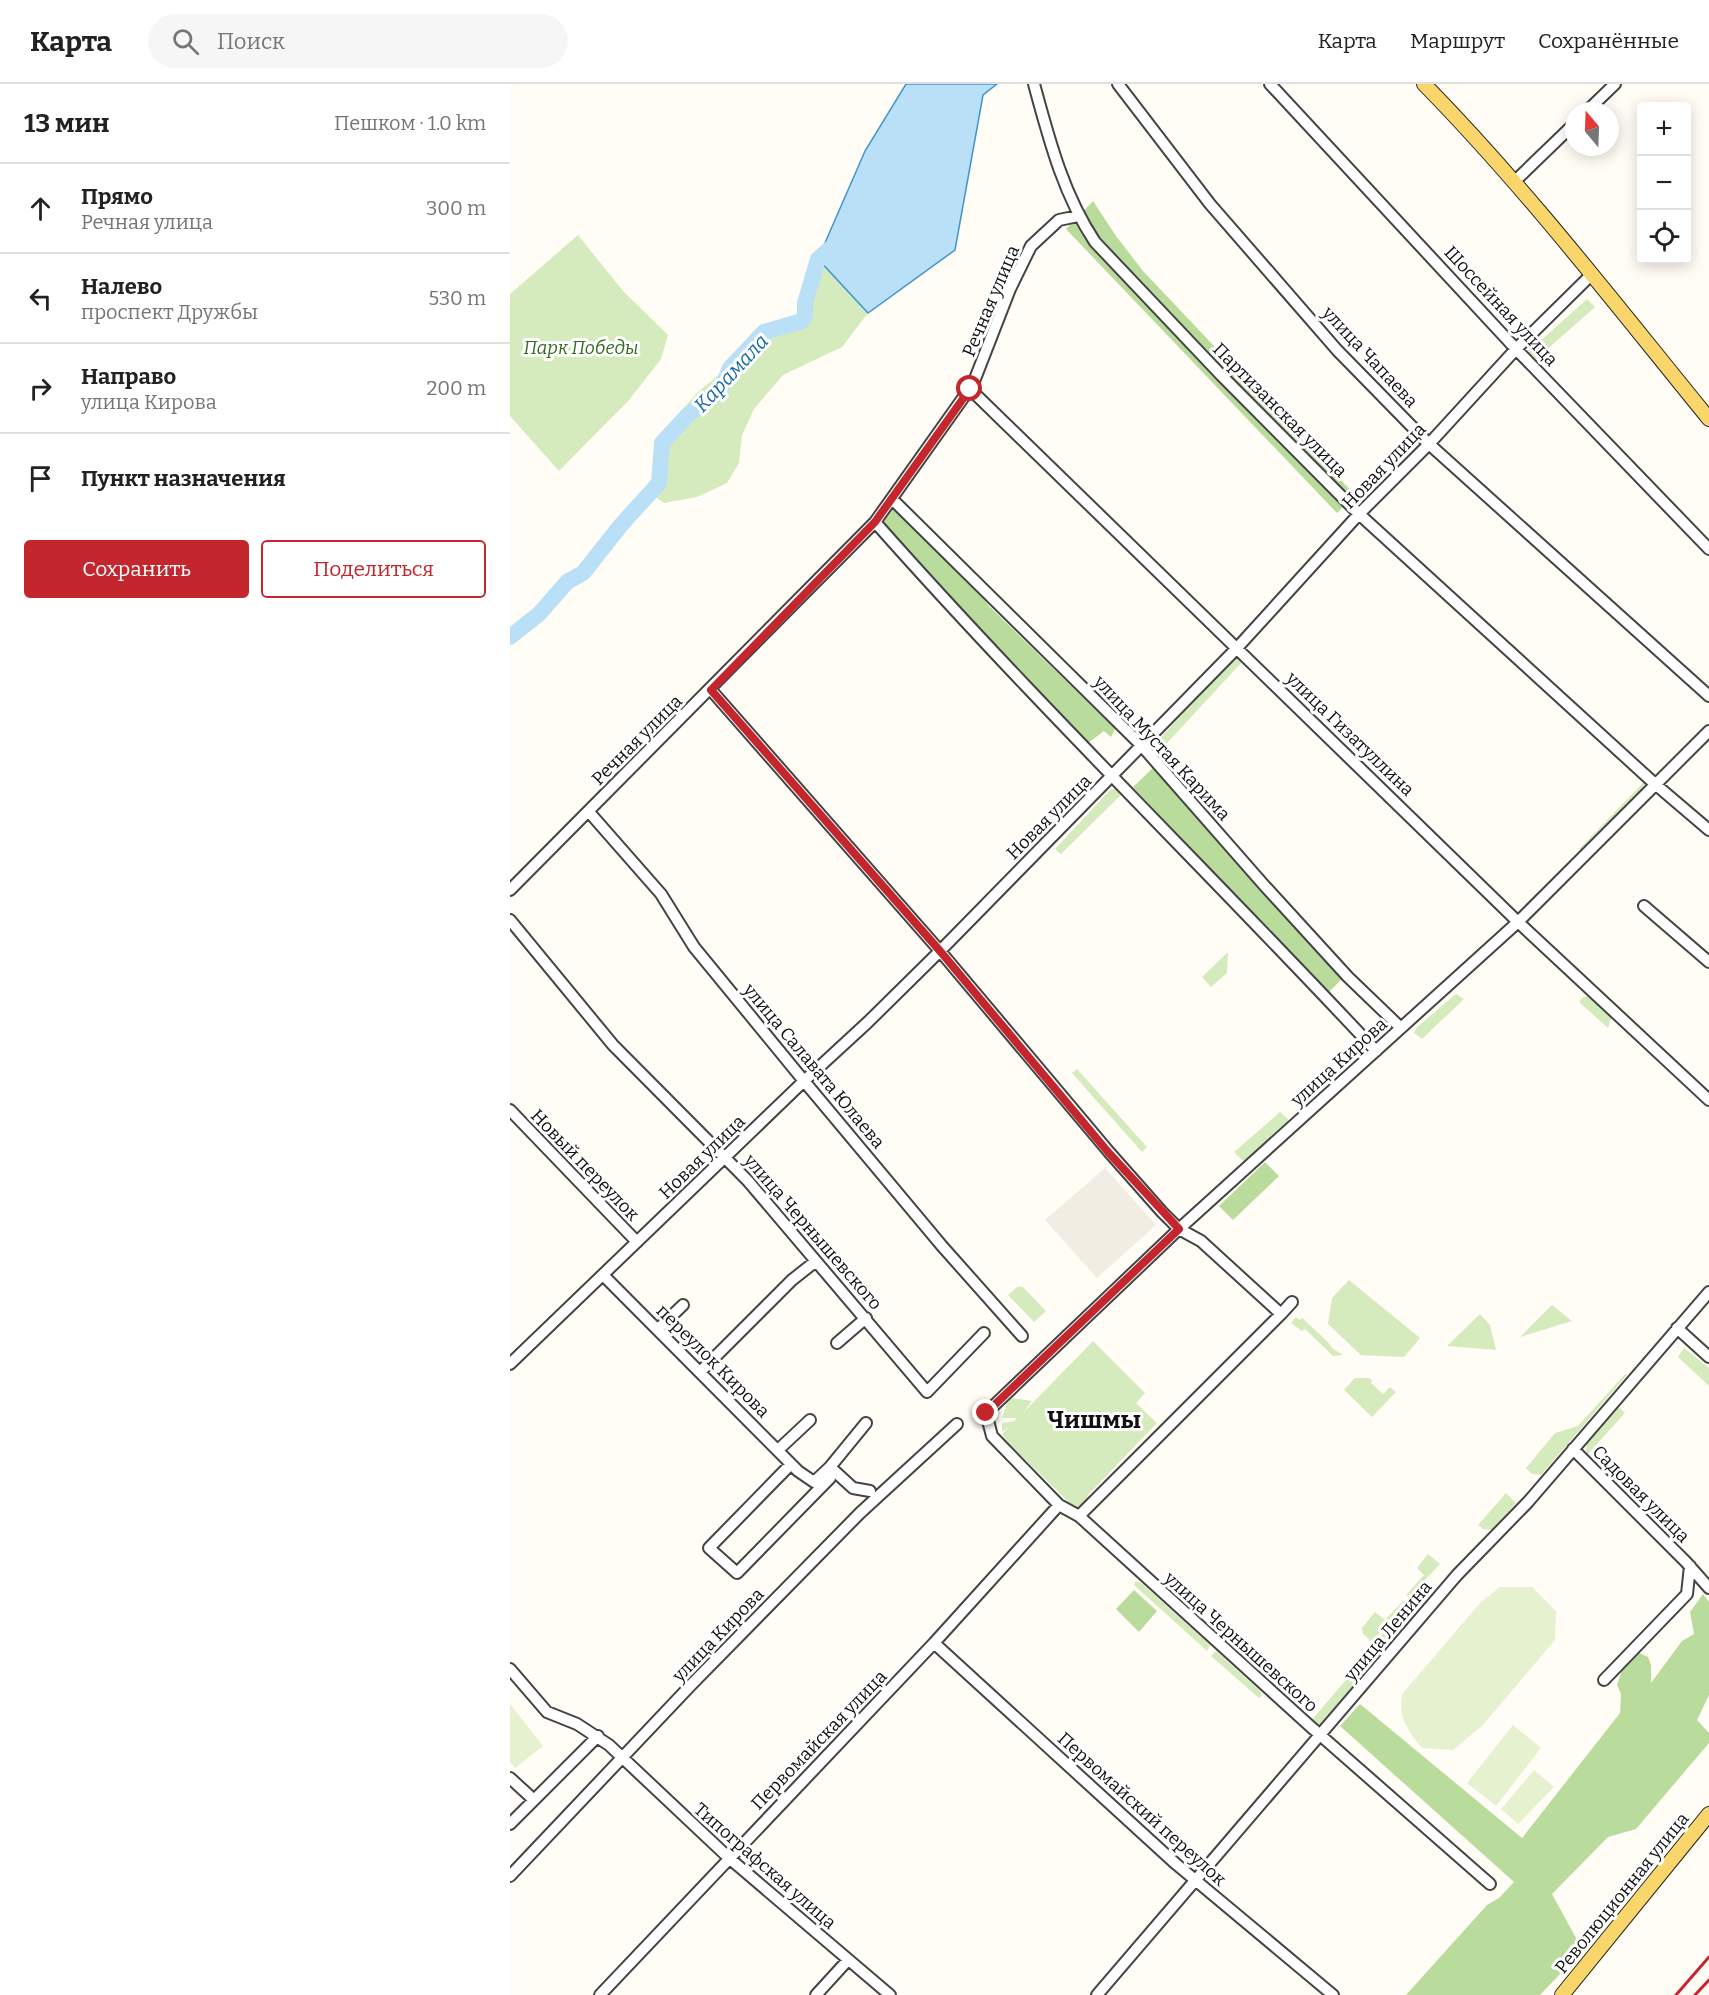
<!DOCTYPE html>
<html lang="ru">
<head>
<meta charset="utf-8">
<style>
	:root { --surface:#fff; --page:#f6f6f6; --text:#222; --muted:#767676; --line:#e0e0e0; --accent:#c4262e }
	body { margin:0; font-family:Bitter,serif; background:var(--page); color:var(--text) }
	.controls { position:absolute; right:18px; top:18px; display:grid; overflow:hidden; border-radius:6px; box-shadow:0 3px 15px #0003 }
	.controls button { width:54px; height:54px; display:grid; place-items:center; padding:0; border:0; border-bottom:2px solid var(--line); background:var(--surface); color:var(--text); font:30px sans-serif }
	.compass { position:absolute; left:1055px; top:18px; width:54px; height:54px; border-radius:50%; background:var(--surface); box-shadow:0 3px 15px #0003; rotate:341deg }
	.stop { position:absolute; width:18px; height:18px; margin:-14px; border:4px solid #c4262e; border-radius:50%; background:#fff }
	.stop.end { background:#c4262e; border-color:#fff; box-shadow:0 2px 6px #0008 }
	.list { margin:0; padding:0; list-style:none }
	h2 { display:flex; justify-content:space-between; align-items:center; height:78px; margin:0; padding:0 24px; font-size:26px }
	h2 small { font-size:20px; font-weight:400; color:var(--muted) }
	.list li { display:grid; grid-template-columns:39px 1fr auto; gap:18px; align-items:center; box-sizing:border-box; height:90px; padding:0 24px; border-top:2px solid var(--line) }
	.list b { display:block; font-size:22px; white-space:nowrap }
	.list p { margin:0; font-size:20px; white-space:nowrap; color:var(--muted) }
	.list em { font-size:20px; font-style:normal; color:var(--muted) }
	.actions { display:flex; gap:12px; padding:18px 24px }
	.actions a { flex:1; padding:14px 0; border:2px solid var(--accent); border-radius:6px; text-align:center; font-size:21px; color:var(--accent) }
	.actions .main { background:var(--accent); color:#fff }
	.icon { flex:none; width:33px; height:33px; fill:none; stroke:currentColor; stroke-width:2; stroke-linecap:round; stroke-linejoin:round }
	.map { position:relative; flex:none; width:1199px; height:1911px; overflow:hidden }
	header { display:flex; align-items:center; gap:36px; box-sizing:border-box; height:84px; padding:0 30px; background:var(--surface); border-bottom:2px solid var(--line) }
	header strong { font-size:28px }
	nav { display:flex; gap:33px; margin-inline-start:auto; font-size:21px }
	.search { width:420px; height:54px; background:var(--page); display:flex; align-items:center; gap:15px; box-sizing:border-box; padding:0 21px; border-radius:33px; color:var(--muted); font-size:22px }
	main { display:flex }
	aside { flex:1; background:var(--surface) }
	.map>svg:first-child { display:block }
</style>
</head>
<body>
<header>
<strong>Карта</strong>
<div class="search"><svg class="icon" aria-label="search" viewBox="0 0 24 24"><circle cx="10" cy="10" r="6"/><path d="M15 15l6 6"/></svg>Поиск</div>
<nav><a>Карта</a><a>Маршрут</a><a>Сохранённые</a></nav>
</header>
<main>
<aside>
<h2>13 мин<small>Пешком · 1.0 km</small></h2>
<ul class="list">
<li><svg class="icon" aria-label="ahead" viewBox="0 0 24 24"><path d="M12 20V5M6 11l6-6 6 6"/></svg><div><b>Прямо</b><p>Речная улица</p></div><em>300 m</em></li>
<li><svg class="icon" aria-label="left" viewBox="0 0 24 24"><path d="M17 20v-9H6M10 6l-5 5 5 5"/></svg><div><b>Налево</b><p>проспект Дружбы</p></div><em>530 m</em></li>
<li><svg class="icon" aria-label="right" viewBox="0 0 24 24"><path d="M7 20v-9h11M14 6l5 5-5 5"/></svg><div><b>Направо</b><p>улица Кирова</p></div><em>200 m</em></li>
<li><svg class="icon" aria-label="arrive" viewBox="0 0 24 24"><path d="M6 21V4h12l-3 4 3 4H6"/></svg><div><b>Пункт назначения</b></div></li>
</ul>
<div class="actions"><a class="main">Сохранить</a><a>Поделиться</a></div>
</aside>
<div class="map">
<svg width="1199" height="1911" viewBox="0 0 1199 1911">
	<rect width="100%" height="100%" fill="#fffdf5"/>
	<!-- green -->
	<path fill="#d5ebbd" d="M68,151L113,207L158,251L151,275L119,316L49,387L0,332V210Z
		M308,175L358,229L332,263L273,291L244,325L232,351L229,379L217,399L187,413L154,419L140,409L148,352L167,331L189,307L204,295L254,248L292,237L295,219Z
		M1077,215L1085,223L1024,277L1017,269Z
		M727,574L733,577L645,672L641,667L642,663L722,576Z
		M1134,698L1135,704L1072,767L1069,765Z
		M601,705H608L613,709L551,770L545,765Z
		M718,868L717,889L701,903L692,893Z
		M946,910L954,915L912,955L904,949L907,943Z
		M1079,912L1101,934L1098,944L1069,918L1073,913Z
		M567,985L637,1063L632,1068L562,989Z
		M770,1028L779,1036L778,1041L738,1078L732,1076L724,1068Z
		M839,1196L910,1254L894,1273L851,1271L818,1240L822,1214Z
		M507,1203H513L536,1227L524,1238L498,1211Z
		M1042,1221L1062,1237L1010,1253Z
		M970,1230L980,1241L986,1266L937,1262Z
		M786,1233L790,1236L792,1234L817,1257L823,1265L833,1271L823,1272L795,1245L792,1247L781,1239Z
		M583,1257L635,1309L626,1319L647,1339L577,1412L579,1418L565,1424L500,1361L492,1350L500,1342L492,1348V1339L504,1337L507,1334H492L497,1319L502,1314L522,1317L513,1329Z
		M1174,1264L1199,1284V1302L1168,1273Z
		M1115,1290L1117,1291L1031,1391L1022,1390L1016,1384L1045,1349L1068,1342Z
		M845,1294H859L862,1296L861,1299L873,1310L880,1303L886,1308L862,1333L834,1306Z
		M1107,1324H1110L1115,1329L1077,1371C1071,1354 1096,1336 1107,1324Z
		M996,1409L1006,1419L982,1446L973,1445L968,1441Z
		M918,1470L930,1480L899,1513L896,1511L914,1491L907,1484Z
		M625,1498H630L700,1561L697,1567L624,1501Z
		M893,1517L895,1519L862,1558L853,1550L852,1544L865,1528L875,1536Z
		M898,1520L903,1525L882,1550L881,1561L874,1566L864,1560Z
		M706,1567L751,1608L752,1611L749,1614L701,1572Z
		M848,1582L855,1589V1592L811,1643L806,1644L799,1639Z"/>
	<!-- forest -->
	<path fill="#b9dc9c" d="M583,117L606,152L633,187L845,411L827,429L556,145Z
		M380,421L466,504L478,521L605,645L601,653L594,647L578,659L376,446L373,437Z
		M644,683L835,892L818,909L623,703Z
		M755,1078L769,1092L723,1136L709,1122Z
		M624,1506L647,1527L629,1548L606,1525Z
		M1193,1510L1199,1518V1611L1187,1636L1199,1649V1659L1126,1745L1098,1753L1042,1810L1066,1854L1071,1868L1030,1911H896L977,1821L989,1814L1004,1798L830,1642L850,1620L1012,1754L1110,1629L1111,1610L1107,1601L1115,1577L1125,1567L1138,1573L1141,1581V1599L1172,1557L1184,1550L1180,1528Z"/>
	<!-- pitch -->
	<path fill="#e6f2cf" d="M990,1503H1022L1046,1527L1045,1556L972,1642L943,1666L912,1664C899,1648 886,1632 893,1609L970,1519Z
		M0,1620L33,1662L5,1684L0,1678Z
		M1003,1641L1031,1664L986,1722L957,1699Z
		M1024,1686L1044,1703L1008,1740L991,1725Z"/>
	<!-- plaza -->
	<path fill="#f1ede2" d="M595,1084L646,1141L587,1194L535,1136Z"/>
	<!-- water -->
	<path fill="#b9e0f7" stroke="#3f96cf" stroke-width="1.5" d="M396,0H487L473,11L445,166L358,229L308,175L355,67Z"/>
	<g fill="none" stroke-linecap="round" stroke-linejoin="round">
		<!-- river -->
		<path stroke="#b9e0f7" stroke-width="16" d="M0,553L29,530L57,498L73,489L111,441L149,399L152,359L178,331L205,310L213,301L220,284L254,248L292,237L295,232V219L308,175L323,162"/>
		<!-- minor casing -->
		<g stroke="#444" stroke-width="14">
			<path id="minor" d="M524,0C539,55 553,110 585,158L711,291L849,430L1145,700L1199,746
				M608,0L700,120L827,266L919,360L1199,612
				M760,0L1006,265L1199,465
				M1077,27L1105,0
				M1005,97L1064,40
				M460,305L1008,838L1199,1016
				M382,415L632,662L753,800L838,893L891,944
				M365,438C526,620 700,789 866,967
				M201,606L430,867L599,1068L652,1128L669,1145L691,1157L771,1230L782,1218
				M79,728L151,810L184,863L294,997L432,1162L512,1252
				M0,806L365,438L463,300L500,205L521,162L549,136L568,132
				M1134,822L1199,878
				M0,836L103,961L238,1097L417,1308L474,1249
				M0,1026L127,1158
				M93,1191L288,1387L304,1398L320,1383L343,1404L360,1407
				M1167,1244L1199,1273
				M148,1245L173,1221
				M327,1259L356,1234
				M0,1280L294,997L358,938L430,867L727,564L849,430L919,360L1006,265L1081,191
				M190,1288L282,1196L306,1177
				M1063,1365L1176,1478L1199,1504
				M268,1366L300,1336
				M281,1380L199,1464L227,1489L320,1394L314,1389
				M320,1383L356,1339
				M569,1432L771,1230
				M424,1559L666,1780L823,1911
				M0,1585L37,1628L67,1640L99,1661L219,1774L380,1911
				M1094,1596L1177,1510L1180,1482
				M0,1694L24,1716
				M0,1740L88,1652
				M0,1792L181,1601L350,1429L447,1340
				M980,1800L801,1643L569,1432L549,1421L482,1352L476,1329L669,1145L1008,838L1199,647
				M90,1911L424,1559L549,1421
				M306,1911L338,1876
				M587,1911L947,1491L1018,1418L1199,1208"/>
		</g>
		<!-- major casing -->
		<g stroke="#222" stroke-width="16">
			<path id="major" d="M914,0C1017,105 1106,221 1199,335
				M1052,1911L1199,1730"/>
		</g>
		<!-- minor -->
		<use href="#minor" stroke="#fff" stroke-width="10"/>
		<!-- major -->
		<use href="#major" stroke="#f9d66b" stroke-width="14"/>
		<!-- rail -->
		<path stroke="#c4262e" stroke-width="3" d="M1166,1911L1199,1873
			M1185,1911L1199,1896"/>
	</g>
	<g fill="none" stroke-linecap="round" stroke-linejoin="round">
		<!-- route -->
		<path stroke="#c4262e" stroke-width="8" d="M460,305L365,438L201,606L430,867L598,1068L669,1145L476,1329"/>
	</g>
	<g text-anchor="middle" stroke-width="6" stroke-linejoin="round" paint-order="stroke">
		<!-- street labels -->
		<g font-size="18" fill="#111" stroke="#fff">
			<text transform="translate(481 217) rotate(-67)" y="6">Речная улица</text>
			<text transform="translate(991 222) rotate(47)" y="6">Шоссейная улица</text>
			<text transform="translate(860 273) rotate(47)" y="6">улица Чапаева</text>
			<text transform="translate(770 326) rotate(45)" y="6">Партизанская улица</text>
			<text transform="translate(874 382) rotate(-46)" y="6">Новая улица</text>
			<text transform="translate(840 650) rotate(44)" y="6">улица Гизатуллина</text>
			<text transform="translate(127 656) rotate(-45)" y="6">Речная улица</text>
			<text transform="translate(652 664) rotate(47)" y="6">улица Мустая Карима</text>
			<text transform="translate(539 733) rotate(-45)" y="6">Новая улица</text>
			<text transform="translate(829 978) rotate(-42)" y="6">улица Кирова</text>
			<text transform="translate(304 982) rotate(50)" y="6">улица Салавата Юлаева</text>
			<text transform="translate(192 1073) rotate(-44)" y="6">Новая улица</text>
			<text transform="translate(75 1081) rotate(46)" y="6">Новый переулок</text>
			<text transform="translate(303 1148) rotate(49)" y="6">улица Чернышевского</text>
			<text transform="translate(203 1277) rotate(45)" y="6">переулок Кирова</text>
			<text transform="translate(1131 1410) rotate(45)" y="6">Садовая улица</text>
			<text transform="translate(878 1547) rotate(-50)" y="6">улица Ленина</text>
			<text transform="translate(208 1551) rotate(-46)" y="6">улица Кирова</text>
			<text transform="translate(731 1558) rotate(42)" y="6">улица Чернышевского</text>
			<text transform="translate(309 1656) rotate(-46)" y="6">Первомайская улица</text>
			<text transform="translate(632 1725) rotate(42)" y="6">Первомайский переулок</text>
			<text transform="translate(255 1782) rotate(41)" y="6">Типографская улица</text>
			<text transform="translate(1112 1809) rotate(-51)" y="6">Революционная улица</text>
		</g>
		<!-- park labels -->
		<g font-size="18" font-style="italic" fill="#2f6b1f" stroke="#fff">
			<text x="71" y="270">Парк Победы</text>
		</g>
		<!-- water labels -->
		<g font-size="20" font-style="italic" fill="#1768a6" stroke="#fff">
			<text transform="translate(221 289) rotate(-47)" y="7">Карамала</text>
		</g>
		<!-- district labels -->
		<g font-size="24" font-weight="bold" fill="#111" stroke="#fff">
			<text x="584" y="1344">Чишмы</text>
		</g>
	</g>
</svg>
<div class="controls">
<button>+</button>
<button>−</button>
<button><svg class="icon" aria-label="locate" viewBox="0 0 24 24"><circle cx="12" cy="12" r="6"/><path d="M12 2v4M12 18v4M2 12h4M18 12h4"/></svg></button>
</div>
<svg class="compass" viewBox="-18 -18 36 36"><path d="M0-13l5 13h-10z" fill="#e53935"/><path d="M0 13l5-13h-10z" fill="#767676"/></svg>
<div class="stop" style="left:460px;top:305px"></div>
<div class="stop end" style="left:476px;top:1329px"></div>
</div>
</main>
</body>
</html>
